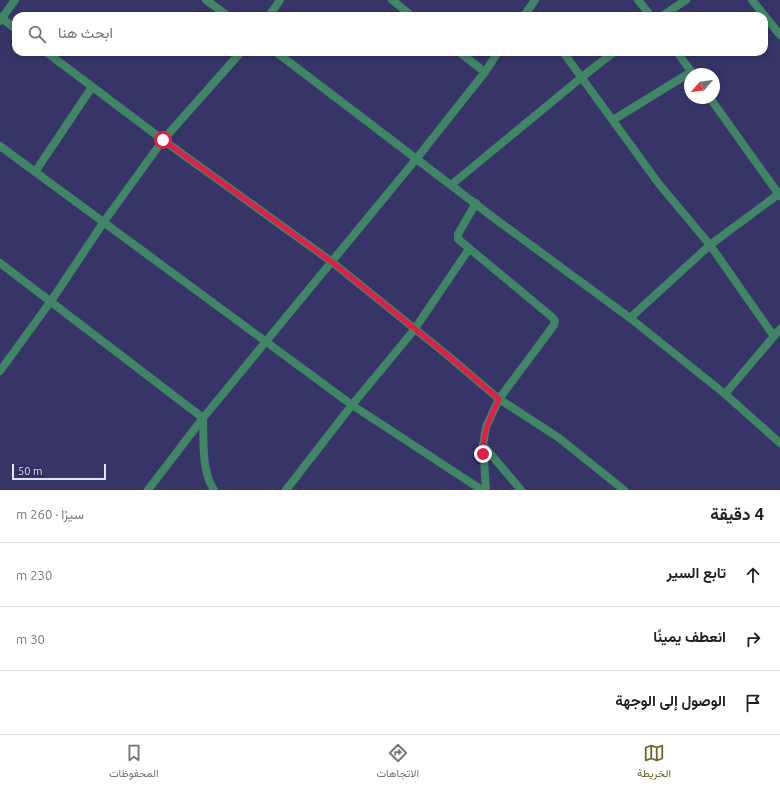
<!DOCTYPE html>
<html lang="ar">
<head>
<meta charset="utf-8">
<style>
	:root { --surface:#fff; --page:#f6f6f6; --text:#202124; --muted:#757577; --line:#e0e0e0; --accent:#6c662e }
	body { margin:0; font-family:Ubuntu,Vazirmatn,sans-serif; background:var(--page); color:var(--text); direction:rtl }
	.compass { position:absolute; left:684px; top:68px; width:36px; height:36px; border-radius:50%; background:var(--surface); box-shadow:0 2px 6px #0003; rotate:241deg }
	.scale { position:absolute; left:12px; bottom:10px; width:94px; box-sizing:border-box; padding-left:4px; border:2px solid #e1e3fc; border-top:0; font-size:11px; line-height:14px; white-space:nowrap; color:#e1e3fc; -webkit-text-stroke:3px #2d2a5c; paint-order:stroke }
	.stop { position:absolute; width:12px; height:12px; margin:-9px; border:3px solid #e11d48; border-radius:50%; background:#fff }
	.stop.end { background:#e11d48; border-color:#fff; box-shadow:0 1px 4px #0008 }
	.list { margin:0; padding:0; list-style:none }
	h2 { display:flex; justify-content:space-between; align-items:center; height:52px; margin:0; padding:0 16px; font-size:17px }
	h2 small { font-size:13px; font-weight:400; color:var(--muted) }
	.list li { display:grid; grid-template-columns:26px 1fr auto; gap:12px; align-items:center; box-sizing:border-box; height:64px; padding:0 16px; border-top:1px solid var(--line) }
	.list b { display:block; font-size:15px; white-space:nowrap }
	.list em { font-size:13px; font-style:normal; color:var(--muted) }
	.icon { flex:none; width:22px; height:22px; fill:none; stroke:currentColor; stroke-width:2; stroke-linecap:round; stroke-linejoin:round }
	.map { position:relative; flex:none; width:780px; height:490px; overflow:hidden; direction:ltr }
	.search { position:absolute; background:var(--surface); box-shadow:0 2px 6px #0003; left:12px; right:12px; top:12px; height:44px; display:flex; align-items:center; gap:10px; box-sizing:border-box; padding:0 14px; border-radius:12px; color:var(--muted); font-size:15px }
	.sheet { height:244px; background:var(--surface) }
	nav { display:flex; justify-content:space-around; align-items:center; box-sizing:border-box; height:56px; border-top:1px solid var(--line); background:var(--surface); font-size:11px; color:var(--muted) }
	nav a { display:grid; justify-items:center; gap:2px }
	nav .on { color:var(--accent) }
	.map>svg:first-child { display:block }
</style>
</head>
<body>
<div class="map">
<svg width="780" height="490" viewBox="0 0 780 490">
	<rect width="100%" height="100%" fill="#373568"/>
	<g fill="none" stroke-linecap="round" stroke-linejoin="round">
		<!-- minor -->
		<path stroke="#418567" stroke-width="8" d="M392,0L412,16
			M638,0L651,16
			M752,0L780,35
			M269,16L280,0
			M662,16L686,0
			M0,17L16,29
			M0,21L15,0
			M46,52L163,140L332,262L446,354L499,399L559,438L624,490
			M459,52L485,72
			M563,52L659,184L710,245L773,335
			M677,52L693,74
			M710,98L780,196
			M613,120L691,72
			M0,146L352,405L482,490
			M35,172L92,87
			M451,185L582,77L614,52
			M476,203L458,234V239L552,317L555,321L554,325L499,399L486,427L483,445L486,490
			M0,263L203,418C204,441 201,470 214,490
			M630,318L710,245L780,193
			M0,371L51,301L103,223L163,140L241,52
			M725,394L780,329
			M483,445L521,490
			M148,490L203,418L417,158
			M286,490L352,405L414,330L469,249"/>
		<!-- tertiary -->
		<path stroke="#418567" stroke-width="8" d="M206,0L228,16
			M524,16L535,0
			M276,52L494,218L630,318L725,394L780,443
			M417,158L485,72L498,52"/>
	</g>
	<g fill="none" stroke-linecap="round" stroke-linejoin="round">
		<!-- route -->
		<path stroke="#e11d48" stroke-width="5" d="M163,140L332,262L446,354L499,399C490,419 482,432 483,454"/>
	</g>
</svg>
<svg class="compass" viewBox="-18 -18 36 36"><path d="M0-13l5 13h-10z" fill="#e53935"/><path d="M0 13l5-13h-10z" fill="#757577"/></svg>
<div class="scale">50 m</div>
<div class="stop" style="left:163px;top:140px"></div>
<div class="stop end" style="left:483px;top:454px"></div>
<div class="search"><svg class="icon" aria-label="search" viewBox="0 0 24 24"><circle cx="10" cy="10" r="6"/><path d="M15 15l6 6"/></svg>ابحث هنا</div>
</div>
<section class="sheet">
<h2>4 دقيقة<small>سيرًا · 260 m</small></h2>
<ul class="list">
<li><svg class="icon" aria-label="ahead" viewBox="0 0 24 24"><path d="M12 20V5M6 11l6-6 6 6"/></svg><div><b>تابع السير</b></div><em>230 m</em></li>
<li><svg class="icon" aria-label="right" viewBox="0 0 24 24"><path d="M7 20v-9h11M14 6l5 5-5 5"/></svg><div><b>انعطف يمينًا</b></div><em>30 m</em></li>
<li><svg class="icon" aria-label="arrive" viewBox="0 0 24 24"><path d="M6 21V4h12l-3 4 3 4H6"/></svg><div><b>الوصول إلى الوجهة</b></div></li>
</ul>
</section>
<nav>
<a class="on"><svg class="icon" aria-label="map" viewBox="0 0 24 24"><path d="M3 6l6-2 6 2 6-2v14l-6 2-6-2-6 2zM9 4v14M15 6v14"/></svg>الخريطة</a>
<a><svg class="icon" aria-label="directions" viewBox="0 0 24 24"><path d="M12 3l9 9-9 9-9-9zM9 14v-3h6M13 9l2 2-2 2"/></svg>الاتجاهات</a>
<a><svg class="icon" aria-label="saved" viewBox="0 0 24 24"><path d="M7 4h10v16l-5-4-5 4z"/></svg>المحفوظات</a>
</nav>
</body>
</html>
